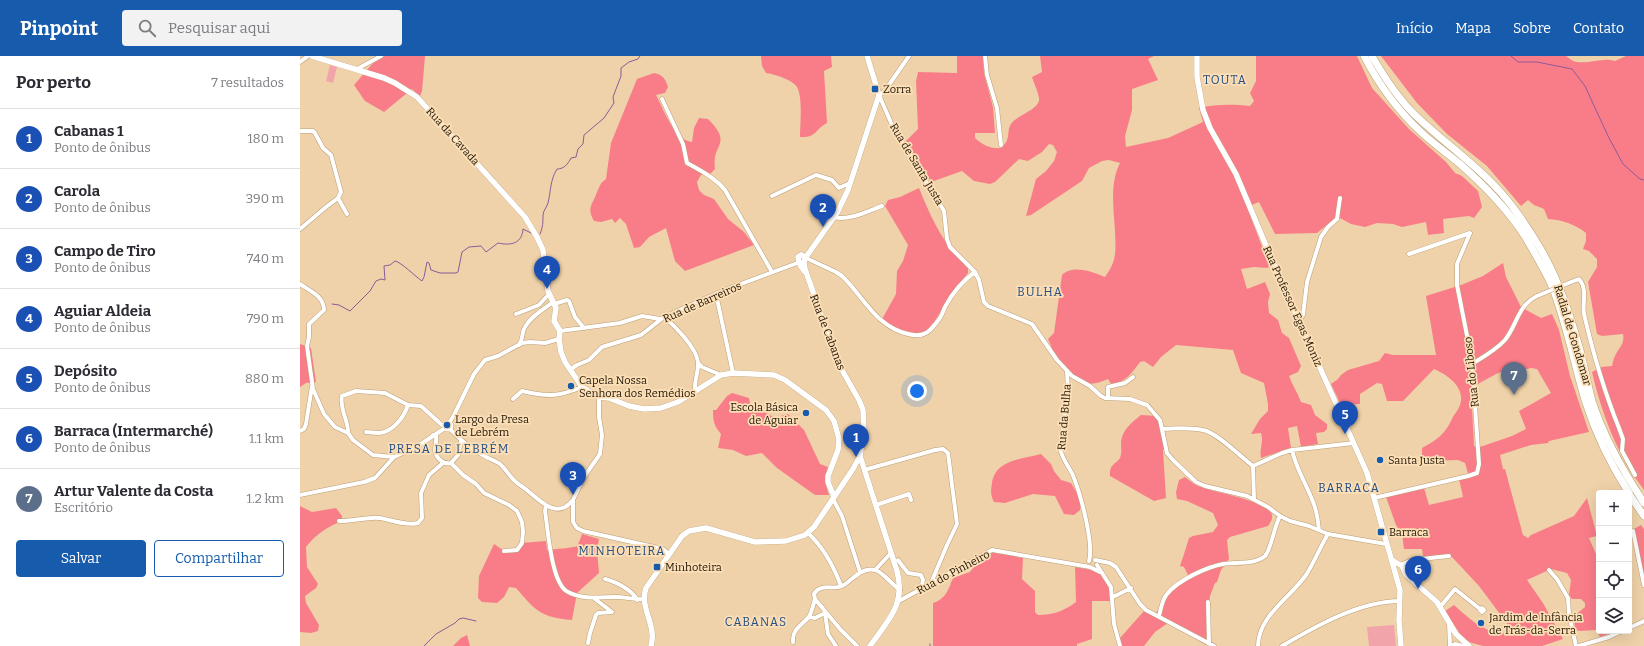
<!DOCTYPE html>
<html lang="pt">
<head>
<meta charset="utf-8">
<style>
	:root { --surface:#fff; --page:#f2f2f3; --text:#2b2b33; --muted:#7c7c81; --line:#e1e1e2; --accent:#175cac }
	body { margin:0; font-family:Bitter,serif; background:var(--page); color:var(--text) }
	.controls { position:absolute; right:12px; bottom:12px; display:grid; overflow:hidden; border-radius:4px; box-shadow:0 4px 16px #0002 }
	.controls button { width:36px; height:36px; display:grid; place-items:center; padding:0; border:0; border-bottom:1px solid var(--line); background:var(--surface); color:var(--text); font:20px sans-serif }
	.you { position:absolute; left:617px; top:335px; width:14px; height:14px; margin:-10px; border:3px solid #fff; border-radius:50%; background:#1a73e8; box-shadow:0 0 0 6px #1a73e833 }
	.badge { display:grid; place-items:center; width:26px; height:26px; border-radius:50%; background:var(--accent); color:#fff; font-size:13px; font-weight:700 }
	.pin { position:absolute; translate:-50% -33px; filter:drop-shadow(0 1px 2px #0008) }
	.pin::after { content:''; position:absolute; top:21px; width:14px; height:12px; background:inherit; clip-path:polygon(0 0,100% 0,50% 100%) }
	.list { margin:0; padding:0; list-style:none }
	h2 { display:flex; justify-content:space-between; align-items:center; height:52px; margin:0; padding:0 16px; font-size:17px }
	h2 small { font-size:13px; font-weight:400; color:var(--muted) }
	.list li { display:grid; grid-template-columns:26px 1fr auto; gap:12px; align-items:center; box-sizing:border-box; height:60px; padding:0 16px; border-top:1px solid var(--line) }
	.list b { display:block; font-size:15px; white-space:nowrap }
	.list p { margin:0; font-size:13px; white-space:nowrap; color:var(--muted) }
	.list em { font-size:13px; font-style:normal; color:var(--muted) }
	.actions { display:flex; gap:8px; padding:12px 16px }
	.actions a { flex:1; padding:9px 0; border:1px solid var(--accent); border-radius:4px; text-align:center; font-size:14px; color:var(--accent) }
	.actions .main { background:var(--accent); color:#fff }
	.icon { flex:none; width:22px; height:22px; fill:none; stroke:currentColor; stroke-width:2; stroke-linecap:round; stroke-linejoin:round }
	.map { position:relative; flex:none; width:1344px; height:590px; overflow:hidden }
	header { display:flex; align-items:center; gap:24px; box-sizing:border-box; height:56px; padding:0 20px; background:var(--accent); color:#fff }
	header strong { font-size:19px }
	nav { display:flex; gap:22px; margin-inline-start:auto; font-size:14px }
	.search { width:280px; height:36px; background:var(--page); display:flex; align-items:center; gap:10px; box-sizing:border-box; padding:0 14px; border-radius:4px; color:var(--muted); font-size:15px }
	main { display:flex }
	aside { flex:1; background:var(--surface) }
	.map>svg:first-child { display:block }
</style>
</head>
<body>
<header>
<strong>Pinpoint</strong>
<div class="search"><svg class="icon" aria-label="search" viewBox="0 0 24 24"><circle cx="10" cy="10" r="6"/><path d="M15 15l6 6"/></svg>Pesquisar aqui</div>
<nav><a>Início</a><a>Mapa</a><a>Sobre</a><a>Contato</a></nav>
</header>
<main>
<aside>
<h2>Por perto<small>7 resultados</small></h2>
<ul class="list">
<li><span class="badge" style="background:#1a4fb4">1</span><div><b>Cabanas 1</b><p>Ponto de ônibus</p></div><em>180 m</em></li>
<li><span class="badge" style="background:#1a4fb4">2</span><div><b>Carola</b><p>Ponto de ônibus</p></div><em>390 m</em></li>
<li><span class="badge" style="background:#1a4fb4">3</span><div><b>Campo de Tiro</b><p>Ponto de ônibus</p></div><em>740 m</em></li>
<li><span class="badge" style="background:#1a4fb4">4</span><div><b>Aguiar Aldeia</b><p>Ponto de ônibus</p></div><em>790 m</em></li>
<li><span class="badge" style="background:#1a4fb4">5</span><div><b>Depósito</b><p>Ponto de ônibus</p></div><em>880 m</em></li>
<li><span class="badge" style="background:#1a4fb4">6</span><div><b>Barraca (Intermarché)</b><p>Ponto de ônibus</p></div><em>1.1 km</em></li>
<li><span class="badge" style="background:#5c6f8a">7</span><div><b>Artur Valente da Costa</b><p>Escritório</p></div><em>1.2 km</em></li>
</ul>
<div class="actions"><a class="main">Salvar</a><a>Compartilhar</a></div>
</aside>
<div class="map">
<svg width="1344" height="590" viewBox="0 0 1344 590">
	<rect width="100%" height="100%" fill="#efd2a9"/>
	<!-- green -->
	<path fill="#f1a5aa" d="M30,9L37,11L33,27L26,25Z
		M1094,569L1096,590H1069L1067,571Z"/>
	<!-- forest -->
	<path fill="#f97d89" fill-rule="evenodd" d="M85,0H125L122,35L120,40L112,33L84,56L65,45L54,29L73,7Z
		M461,0H531L532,11L524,15L527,67C515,73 517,82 500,81C500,68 503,42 497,31C493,24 474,18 466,17L462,10Z
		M657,0H683L684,17L693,51L695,77H675V82C683,89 690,93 701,92C712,83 706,75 711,68C717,59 741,53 739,42C738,35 734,28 732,21L742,16L740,0H854L848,3L858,24L832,33V54L825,80L826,91L868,82L903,66L899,52C915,48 934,48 950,50L954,45L950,37L956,25V0H1057L1072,32L1109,73L1146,106L1155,117L1162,120L1178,135L1182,151L1174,162L1169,160L1143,163L1144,177L1128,179L1126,166L1102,171L1093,168L1077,167L1065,171L1051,168L1040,162L1033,164L1017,177L975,178L959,146L947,151L969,209L968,212L954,211L941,213L947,233L965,226L970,238L968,246L969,257L978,264L982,277L989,282L1001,310L998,316L989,320C992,329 998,337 1001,346L1011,349L1015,359L1027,368V373L1024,376L1016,377L1018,388L1001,391L997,370L988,372L991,392L961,402C959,393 964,387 961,377L951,378L960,363L968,355V348L964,327L941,317L933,294L876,289L861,301L853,311L844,305L840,306C831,318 826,326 811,328L808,323C784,334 779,324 764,308L759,309L748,283L754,277L762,219C773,208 793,216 805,221C810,214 814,207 815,198C818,170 806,134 820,107L809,104L802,105L789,112L782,125L731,159L726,160L736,123L746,115L754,105L757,96L753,89L749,88L742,96L728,105L719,103L695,126L690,128L674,125L662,115L631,126L606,85L618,73L616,25L618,16L657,17Z
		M1081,0H1266C1269,2 1273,6 1277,6C1290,8 1303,1 1315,5L1326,0H1344V434C1338,425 1330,416 1325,406C1310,378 1299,347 1292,316L1302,311L1312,310C1313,307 1313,303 1315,300C1319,291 1325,288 1323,278L1302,280L1297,278L1288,226L1297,211V203L1289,195L1283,193L1286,185V177C1275,168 1262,164 1248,163L1244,153L1234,149L1228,144L1221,150L1187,110L1147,78L1117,47Z
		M354,17C363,19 365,22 368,31L365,37L356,39C364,54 374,84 392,86L394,72L399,62L408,63C434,89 411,87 415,113L410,118L405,117L401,119L397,126L399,134L404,139L414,143L428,163L444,176L454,189L385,215L375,205L366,172L349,181L340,191L334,192L326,168L320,162L315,167L312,163L301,166L294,165C286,152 293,148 297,136C300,130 300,127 306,123L311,87L337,23Z
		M619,132C631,161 643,190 668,210V217L651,239L634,266L625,276L618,278L585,270L581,265L596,238L597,215L603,205L608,189L585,150L588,144L600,141Z
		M1203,207L1206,221L1221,251L1241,262L1252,258L1259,274L1270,320L1289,376L1249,385L1248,387L1231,389L1200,399L1203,413H1205L1223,479L1228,482L1231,479L1274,460L1287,442L1297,480L1289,482L1299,505V575H1317L1300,581L1296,574L1280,575L1275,574L1274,560L1285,551V547L1281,543H1272L1269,539L1271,524L1267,517L1251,513L1227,524L1243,547L1263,583L1242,590H1183L1172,587L1163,583L1145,555L1154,549C1169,562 1183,577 1205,577L1208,575L1209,570L1179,530L1152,501C1141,502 1134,500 1123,500L1122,493H1104L1102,478L1096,469L1086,441L1124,432L1129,449L1163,441L1159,423L1169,421L1165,407L1158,404L1125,405L1122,404V392C1137,384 1145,378 1152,363C1154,358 1158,355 1160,349C1166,332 1148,319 1134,313L1103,345H1087L1082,328L1077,327L1060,338V348L1041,349L1031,328L1038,323L1041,319L1048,314L1079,305L1085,297L1093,299H1136L1126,240L1161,229L1183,220ZM1231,312L1237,313L1251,337L1219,355L1226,373L1212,380L1177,392L1174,390L1171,332C1184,325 1198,315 1212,313C1220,312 1222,315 1231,312Z
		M0,288L11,292L16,326L6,327L0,331Z
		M432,337L449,342L450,348L477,363L483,359L488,358L504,374L520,408L528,411L525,426L529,439H515L477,412L462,397L446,400L433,394L418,392L421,378C414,370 413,365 413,354H416L427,340Z
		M841,359L857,360L864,370L867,390L863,394L866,442L854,445L810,420C809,408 815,409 820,402C822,397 821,391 821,386C822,374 832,366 841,359Z
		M741,398L751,408L754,415L761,424L771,427L782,445L780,454L774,459L764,458L755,440L733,438L705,447L694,446C690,439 691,434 692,427C695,404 722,403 741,398Z
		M885,421C889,424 894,428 898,430C912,436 969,445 972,459C973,463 970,467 968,470L930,481L927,484L929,503L921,514L917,526L915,527L910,540L906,589L868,567L855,576L844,590H820V582L844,555L854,560L873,531L888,519L884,511L880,510C883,501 886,492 889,482L893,480L913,476L918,469L913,457L887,445L877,443L876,436L879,424Z
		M0,450L12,456L36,452L42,460V465C27,471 16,478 6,491L7,511L18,528L16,532L5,540L6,547L19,569L18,575L11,577L0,576Z
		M1341,469L1344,473V526L1334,473Z
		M282,478L299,483L297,493L299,517L277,537L272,564C240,561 236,555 216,532L209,531L204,541L197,547L182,546L178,542L179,520L194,488L206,496L219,495L221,487L246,485L247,494C253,493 274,492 277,490C279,487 281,481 282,478Z
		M693,496L723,502L722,523L735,535V556L738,559C753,559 764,555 776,546L775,511L798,515C807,525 810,531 811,545H792V583L777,588V590H633V547C646,543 648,534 653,522L670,516L673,512V507L682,500Z
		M167,579L170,590H153L161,582Z"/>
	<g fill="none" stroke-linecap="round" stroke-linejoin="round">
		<!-- stream -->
		<path stroke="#8d5b98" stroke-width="1" d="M1211,0L1218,6H1237L1272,13L1285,30L1308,80L1323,108L1340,123L1344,124
			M240,178C243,171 243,166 243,159C243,155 247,151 248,147C251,135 250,124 257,113C264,113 268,108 271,102L276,101L278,93L283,88L284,79L304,62L314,47L313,41L321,20V12L329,6L338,3L340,0
			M32,248L39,249L50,255L70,235L76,225L81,223L85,224L84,210L90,209L95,205C101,206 116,221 122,225L124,221L127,206L129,207L131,214L140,217H156L158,216L162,196L169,191L181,190L186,196L198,187C212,190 222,187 223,173L233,178
			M124,590L136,578L155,567L159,563L163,562L176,565
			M630,590V588"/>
		<!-- street casing -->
		<g stroke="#ba9e77" stroke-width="5">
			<path id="street" d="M609,0L584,36L579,39L592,69L644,155L647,183L650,191L675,216L679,224L684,246L688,250L732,268L757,304L772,320L790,330L801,340L805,342L830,343L847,349L860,364L867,397L873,404L896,426L905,430L947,440L968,451L980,460L990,465L1009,470L1028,478L1086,488
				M685,0L687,19L697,52L701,89
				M0,6L8,0
				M57,13L81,0
				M362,43L383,88L387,107C400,114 415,122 425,134L472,216
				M0,75H13L15,77L23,92L31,99L41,136L38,142L26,151L0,173
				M472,140L516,119L532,124L539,132L550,127
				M38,142L47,158
				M534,161C549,165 568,155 582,150
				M506,202L536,216L542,220C564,241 576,271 608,278C625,282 630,276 640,262C642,259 643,255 645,251C652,238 662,225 675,216
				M1271,226L1279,223C1288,233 1282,247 1284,258C1293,297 1304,335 1319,372L1323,383L1322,395L1335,419
				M0,228C10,235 24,240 24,254L9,268V281L7,290L13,333L24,358L35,371L48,377L53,384L73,399L94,401L118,390L145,372
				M416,238L433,317
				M254,248L267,244L269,245L275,261L284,272
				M216,258L239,249L249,238
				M364,261C375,270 396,291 398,306C399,315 394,324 395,334
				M999,265L1003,259L1007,226L1021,181L1028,171L1037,163L1040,142
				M260,275L320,267L342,260L360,263
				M219,289C224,282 221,277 225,271C231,260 243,254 253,246
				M398,307L402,311L421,319
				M1172,308C1183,301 1196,294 1205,284C1217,269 1218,249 1237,240
				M271,313L277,309L289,304L302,291L341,279L364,261L422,235L500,206
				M767,315L768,334L760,392C762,404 770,411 774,422C781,440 794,488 789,505
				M299,341V361L302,379L300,398L284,421L273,444V466L277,472L283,475L363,493L369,498
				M808,342V331L825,327L833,321
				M213,343L222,335C247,341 258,341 282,331
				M144.5 370a3.5 3.5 0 1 1 7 0a3.5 3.5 0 1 1-7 0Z
				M149,367L154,359L174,318L185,304L198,300L222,287L230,286L245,287L259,283
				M150,373C159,383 169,391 181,398C187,402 194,404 200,408C205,412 207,417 212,422C216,427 223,431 228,435C241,446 257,463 272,445
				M862,373C875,372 889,371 903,374C916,376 941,401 953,410L954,443
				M0,375L4,373L6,368L12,330
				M66,376C70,376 75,377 79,377C93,376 104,361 108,349
				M48,377C49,366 39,352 42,340L56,335L85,337L108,349L121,350L142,369H145
				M133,379L136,380C137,385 135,389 135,394C136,402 143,409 151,407
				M992,394C996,412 1004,424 1011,441C1016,451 1018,463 1019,474
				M151,407L163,419L176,428L184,437L209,449L217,455L222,466L223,476L222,487L217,494L204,495
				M151,407L158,399L161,385
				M953,410L982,397L992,394L1054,387
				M564,414L635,394L643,393L648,397L657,468L647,489L631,527
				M0,439L64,426L75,422L94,401
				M1074,442L1168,420L1177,417L1179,408L1172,305L1157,229V208L1170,177L1109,198
				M533,443L542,460L560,516
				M246,449L245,455C248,473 251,528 268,536C283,544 300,541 316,541C326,541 334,544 344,543
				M576,449L609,438L611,444
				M39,465C52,466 69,460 80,462C92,464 105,470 118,467L122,462L121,437L129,419L143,407
				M1333,475L1344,529
				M508,477C523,491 534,511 541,530
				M598,504L608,517L621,519L623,524L621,533
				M795,504L810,507L816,511L840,548L846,554L914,590
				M797,509L811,531L814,568L820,590
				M1100,509L1112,504L1149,500
				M792,512L800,516
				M575,514L591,497
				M1249,514L1257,523L1268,542L1269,558L1276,590
				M305,523C314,525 333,534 337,544
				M813,541L831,532
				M599,545L692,494L790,511
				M908,546L909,587
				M1140,551L1155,533L1180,553
				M1182,552L1184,554L1182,556L1180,554Z
				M525,557L528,578L536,590
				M859,560C861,552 862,544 867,538C878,524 907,511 923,508C936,506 954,509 965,500C971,494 974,471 980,460
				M509,561L515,562L525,557
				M1149,567L1150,590
				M1329,572L1344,565
				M493,586C492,574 500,570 508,562C512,557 513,549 515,543
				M288,587L290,577L296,559L298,557L312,556L295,543
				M557,590L540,573L515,543L514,538C520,527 532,534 542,530C553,524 561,511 575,514C582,515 592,529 600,534
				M958,590C958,560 990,542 1006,519C1014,507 1020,491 1028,478
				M982,590C1016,570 1060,545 1100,545
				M1151,590L1155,588L1163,590
				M1279,590L1309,581L1322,575"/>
		</g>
		<!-- secondary casing -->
		<g stroke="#ba9e77" stroke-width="6">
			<path id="secondary" d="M12,0L84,22L95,27L117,41L225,161L237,181L243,194L248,235L256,252L254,265L260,275L259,283L261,296L265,306L282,331L299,341L309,342L329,350L344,353L361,352L378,346L421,319L433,317L474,319L485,324L526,354L534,365L539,383L538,394L528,420V426L534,441
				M897,0V21L903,54L910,72L936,118L975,211L1067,417L1100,534L1099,564L1101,590
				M501,199L498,201L499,207L504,215
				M506,201L537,157L548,134L579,39L567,0
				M560,400L597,515C606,549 588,564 570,590
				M1092,504L1102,510L1106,519L1137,546L1156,578L1169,590
				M351,590C357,568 339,552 346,532L382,480L389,475L406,472L455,486L486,485L505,479L514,471L553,413L560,400L564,376L563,354L559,344L538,307L505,213L504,207L505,201L501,199"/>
		</g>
		<!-- highway casing -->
		<g stroke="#ba9e77" stroke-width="8">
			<path id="highway" d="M1064,0C1079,29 1098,55 1122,77C1134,88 1147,97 1160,108C1185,130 1208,153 1226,182C1235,198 1245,214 1252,230C1267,268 1274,308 1286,347C1296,378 1311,409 1329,437
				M1072,0C1084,21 1097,41 1114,58C1139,82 1167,102 1191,126C1210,145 1226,168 1240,192C1259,224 1271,261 1281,298C1285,314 1288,330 1292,345C1304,382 1323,415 1344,447
				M1329,438L1344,460"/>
		</g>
		<!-- street -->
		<use href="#street" stroke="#fff" stroke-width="4"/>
		<!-- secondary -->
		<use href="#secondary" stroke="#fff" stroke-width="5.5"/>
		<!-- highway -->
		<use href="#highway" stroke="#fff" stroke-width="7"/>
		<!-- street-bridge casing -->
		<g stroke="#ba9e77" stroke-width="5" stroke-linecap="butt">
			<path id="street-bridge" d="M1237,240L1271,226"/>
		</g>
		<!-- street-bridge -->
		<use href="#street-bridge" stroke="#fff" stroke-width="4"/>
	</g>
	<!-- markers -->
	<g fill="#175cac" stroke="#fcdfb6" stroke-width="1.5">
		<rect x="571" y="29" width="8" height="8" rx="2"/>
		<circle cx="271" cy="330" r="4"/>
		<circle cx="506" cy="357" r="4"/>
		<circle cx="147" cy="369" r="4"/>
		<circle cx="1080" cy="404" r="4"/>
		<rect x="1077" y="472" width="8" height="8" rx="2"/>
		<rect x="353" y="507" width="8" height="8" rx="2"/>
		<circle cx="1181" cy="567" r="4"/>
	</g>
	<g text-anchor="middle" stroke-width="3.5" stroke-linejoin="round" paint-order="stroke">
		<!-- poi labels -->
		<g font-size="11" fill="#1f1506" stroke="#fcdfb6" text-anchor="start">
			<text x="583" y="37">Zorra</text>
			<text x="279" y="328">Capela Nossa<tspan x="279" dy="13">Senhora dos Remédios</tspan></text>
			<text x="498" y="355" text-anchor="end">Escola Básica<tspan x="498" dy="13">de Aguiar</tspan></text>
			<text x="155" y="367">Largo da Presa<tspan x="155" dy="13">de Lebrém</tspan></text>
			<text x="1088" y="408">Santa Justa</text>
			<text x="1089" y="480">Barraca</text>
			<text x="365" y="515">Minhoteira</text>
			<text x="1189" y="565">Jardim de Infância<tspan x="1189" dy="13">de Trás-da-Serra</tspan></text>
		</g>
		<!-- street labels -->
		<g font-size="11" fill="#1f1506" stroke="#fcdfb6">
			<text transform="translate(153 80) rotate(48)" y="4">Rua da Cavada</text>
			<text transform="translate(617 108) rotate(59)" y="4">Rua de Santa Justa</text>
			<text transform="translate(402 246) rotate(-24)" y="4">Rua de Barreiros</text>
			<text transform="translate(993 250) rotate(66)" y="4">Rua Professor Egas Moniz</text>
			<text transform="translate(528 276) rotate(69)" y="4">Rua de Cabanas</text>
			<text transform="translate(1273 279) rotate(73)" y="4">Radial de Gondomar</text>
			<text transform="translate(1171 316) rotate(-96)" y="4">Rua do Liboso</text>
			<text transform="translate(764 361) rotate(-85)" y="4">Rua da Bulha</text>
			<text transform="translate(653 516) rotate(-28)" y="4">Rua do Pinheiro</text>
		</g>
		<!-- neighbourhood labels -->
		<g font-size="12" letter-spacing="1" fill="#254f84" stroke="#fcdfb6">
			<text x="925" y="28">TOUTA</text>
			<text x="740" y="240">BULHA</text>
			<text x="149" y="397">PRESA DE LEBRÉM</text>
			<text x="1049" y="436">BARRACA</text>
			<text x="322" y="499">MINHOTEIRA</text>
			<text x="456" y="570">CABANAS</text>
		</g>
	</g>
</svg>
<div class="controls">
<button>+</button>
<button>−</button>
<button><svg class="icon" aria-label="locate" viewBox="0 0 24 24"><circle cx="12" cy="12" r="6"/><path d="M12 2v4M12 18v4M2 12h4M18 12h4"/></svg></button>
<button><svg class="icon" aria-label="layers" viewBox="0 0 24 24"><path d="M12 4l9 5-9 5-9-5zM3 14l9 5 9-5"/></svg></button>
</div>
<div class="you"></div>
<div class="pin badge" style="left:556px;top:401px;background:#1a4fb4">1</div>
<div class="pin badge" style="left:523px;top:171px;background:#1a4fb4">2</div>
<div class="pin badge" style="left:273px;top:439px;background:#1a4fb4">3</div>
<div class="pin badge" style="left:247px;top:233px;background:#1a4fb4">4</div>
<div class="pin badge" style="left:1045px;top:378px;background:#1a4fb4">5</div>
<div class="pin badge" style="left:1118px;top:533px;background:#1a4fb4">6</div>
<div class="pin badge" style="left:1214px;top:339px;background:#5c6f8a">7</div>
</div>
</main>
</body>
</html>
